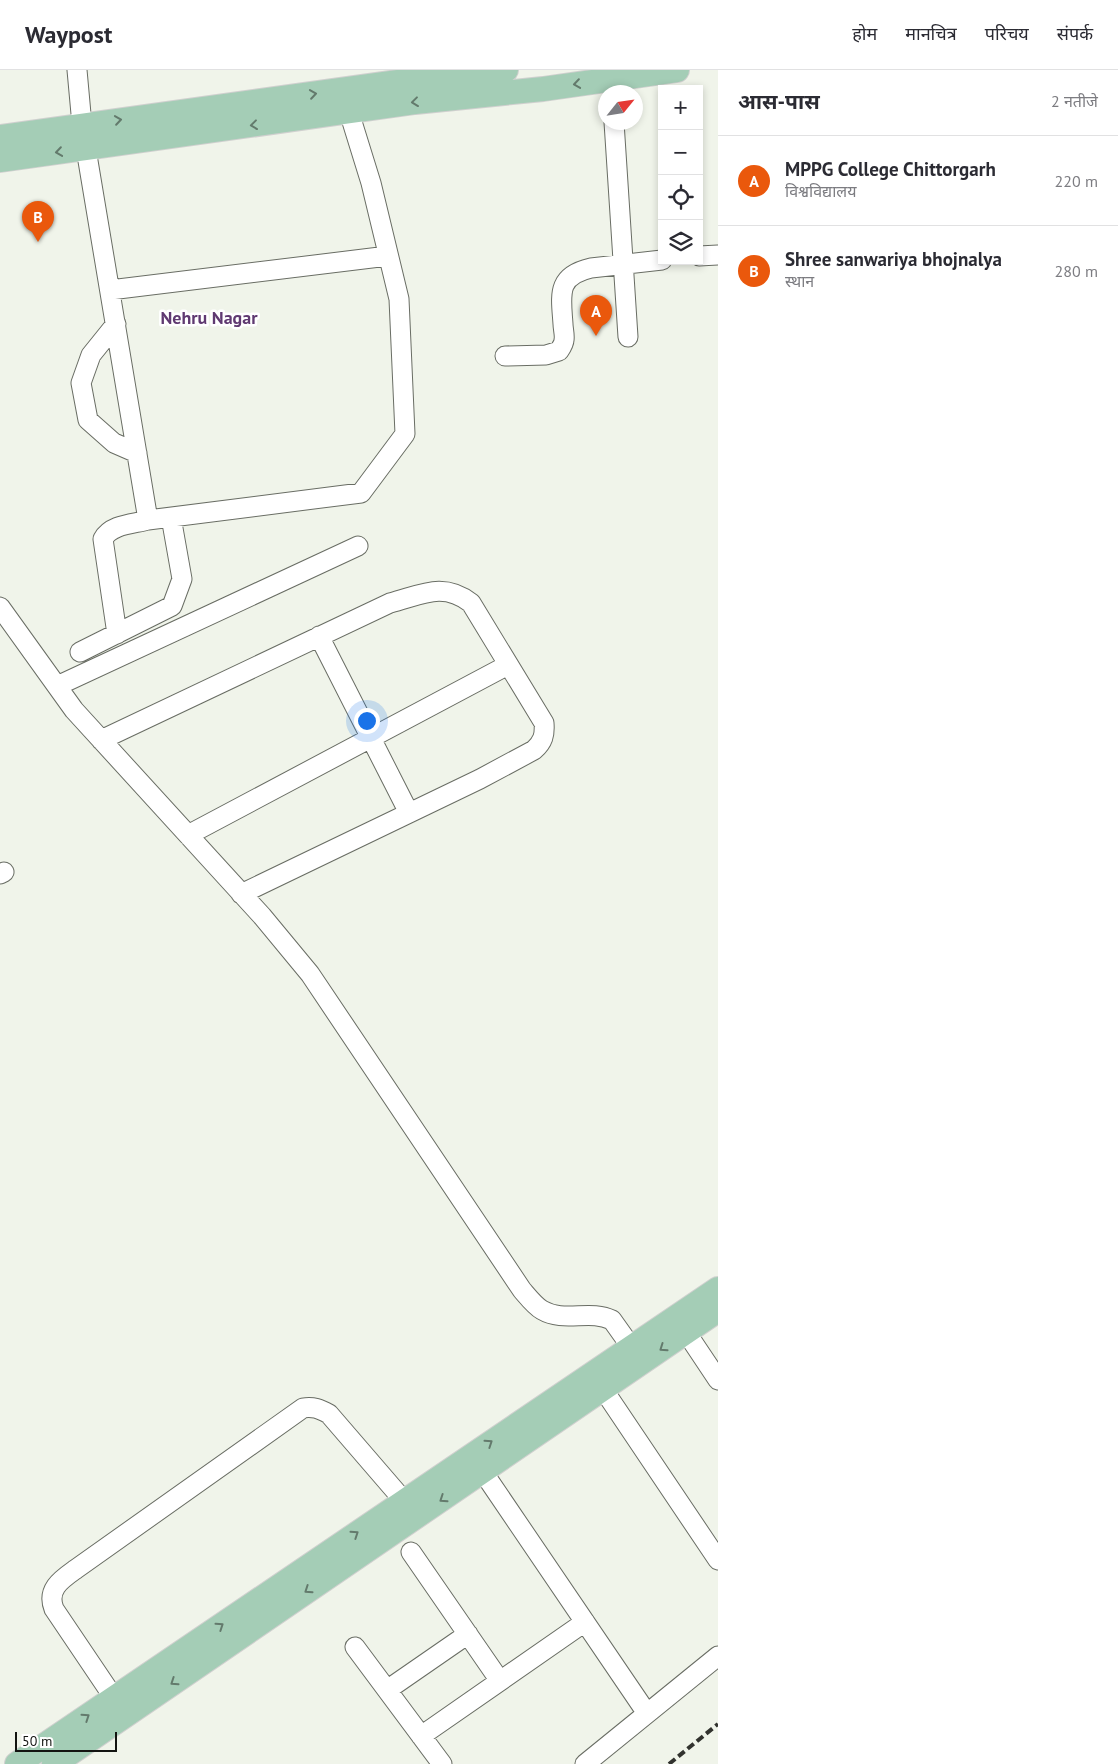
<!DOCTYPE html>
<html lang="hi">
<head>
<meta charset="utf-8">
<style>
	:root { --surface:#fff; --page:#f2f2f3; --text:#2b2b33; --muted:#7c7c81; --line:#e1e1e2; --accent:#ea580c }
	body { margin:0; font-family:"PT Sans","Noto Sans Devanagari",sans-serif; background:var(--page); color:var(--text) }
	.controls { position:absolute; right:15px; top:15px; display:grid; overflow:hidden; border-radius:0px; box-shadow:0 2px 8px #0003 }
	.controls button { width:45px; height:45px; display:grid; place-items:center; padding:0; border:0; border-bottom:1px solid var(--line); background:var(--surface); color:var(--text); font:25px sans-serif }
	.compass { position:absolute; left:598px; top:15px; width:45px; height:45px; border-radius:50%; background:var(--surface); box-shadow:0 2px 8px #0003; rotate:60deg }
	.scale { position:absolute; left:15px; bottom:12px; width:102px; box-sizing:border-box; padding-left:5px; border:2px solid #131411; border-top:0; font-size:14px; line-height:18px; white-space:nowrap; color:#131411; -webkit-text-stroke:4px #fff; paint-order:stroke }
	.you { position:absolute; left:366px; top:650px; width:18px; height:18px; margin:-12px; border:4px solid #fff; border-radius:50%; background:#1a73e8; box-shadow:0 0 0 8px #1a73e833 }
	.badge { display:grid; place-items:center; width:32px; height:32px; border-radius:50%; background:var(--accent); color:#fff; font-size:16px; font-weight:700 }
	.pin { position:absolute; translate:-50% -41px; filter:drop-shadow(0 1px 2px #0008) }
	.pin::after { content:''; position:absolute; top:26px; width:18px; height:15px; background:inherit; clip-path:polygon(0 0,100% 0,50% 100%) }
	.list { margin:0; padding:0; list-style:none }
	h2 { display:flex; justify-content:space-between; align-items:center; height:65px; margin:0; padding:0 20px; font-size:21px }
	h2 small { font-size:16px; font-weight:400; color:var(--muted) }
	.list li { display:grid; grid-template-columns:32px 1fr auto; gap:15px; align-items:center; box-sizing:border-box; height:90px; padding:0 20px; border-top:1px solid var(--line) }
	.list b { display:block; font-size:19px; white-space:nowrap }
	.list p { margin:0; font-size:16px; white-space:nowrap; color:var(--muted) }
	.list em { font-size:16px; font-style:normal; color:var(--muted) }
	.icon { flex:none; width:28px; height:28px; fill:none; stroke:currentColor; stroke-width:2; stroke-linecap:round; stroke-linejoin:round }
	.map { position:relative; flex:none; width:718px; height:1694px; overflow:hidden }
	header { display:flex; align-items:center; gap:30px; box-sizing:border-box; height:70px; padding:0 25px; background:var(--surface); border-bottom:1px solid var(--line) }
	header strong { font-size:24px }
	nav { display:flex; gap:28px; margin-inline-start:auto; font-size:18px }
	main { display:flex }
	aside { flex:1; background:var(--surface) }
	.map>svg:first-child { display:block }
</style>
</head>
<body>
<header>
<strong>Waypost</strong>
<nav><a>होम</a><a>मानचित्र</a><a>परिचय</a><a>संपर्क</a></nav>
</header>
<main>
<div class="map">
<svg width="718" height="1694" viewBox="0 0 718 1694">
	<rect width="100%" height="100%" fill="#f0f4ea"/>
	<g fill="none" stroke-linecap="round" stroke-linejoin="round">
		<!-- minor casing -->
		<g stroke="#696d64" stroke-width="21">
			<path id="minor" d="M77,0L82,55L148,450L361,423L405,364L399,229L371,113L345,29
				M614,52L628,267
				M699,186L718,185
				M110,220L388,186
				M116,254L91,285L81,313L88,350L114,373L137,383
				M505,286L546,285L559,281C561,278 564,273 564,270C565,265 563,259 563,254C561,225 556,206 591,198L662,190
				M0,537L74,640L262,846L310,904L522,1220C528,1227 535,1236 542,1240C564,1253 590,1239 612,1250L639,1288
				M117,564L103,469C111,454 134,454 148,450
				M319,566L409,743
				M80,582L172,536L182,509L171,447
				M57,616L358,476
				M101,670L390,533C421,525 443,511 471,533L544,653C545,665 543,672 534,680L480,709L241,824
				M188,765L508,595
				M0,804L4,802
				M686,1262L718,1310
				M603,1319L718,1490
				M483,1402L646,1642
				M411,1482L500,1611
				M355,1577L442,1694
				M387,1620L468,1564
				M114,1628L54,1539C46,1519 62,1509 76,1499L303,1338C313,1336 320,1339 329,1344L404,1431
				M421,1666L585,1552
				M585,1694L718,1586"/>
		</g>
		<!-- major casing -->
		<g stroke="#d0d0cf" stroke-width="26">
			<path id="major" d="M0,67L412,10L506,0
				M0,90L415,32L543,19L677,0
				M17,1694L718,1219
				M54,1694L718,1240"/>
		</g>
		<!-- minor -->
		<use href="#minor" stroke="#fff" stroke-width="19"/>
		<!-- major -->
		<use href="#major" stroke="#a4cdb6" stroke-width="24"/>
		<!-- rail -->
		<path stroke="#31322e" stroke-width="4" stroke-dasharray="8 4" stroke-linecap="butt" d="M669,1694L718,1654"/>
	</g>
	<!-- one-way arrows -->
	<defs><path id="oneway-chevron" d="M-2-3.5L2.5 0L-2 3.5" fill="none" stroke-width="1.6" stroke-linecap="round" stroke-linejoin="round" transform="scale(1.25)"/></defs>
	<g stroke="#637a6c">
		<use href="#oneway-chevron" transform="translate(577 14) rotate(172)"/>
		<use href="#oneway-chevron" transform="translate(313 24) rotate(-8)"/>
		<use href="#oneway-chevron" transform="translate(415 32) rotate(173)"/>
		<use href="#oneway-chevron" transform="translate(118 50) rotate(-8)"/>
		<use href="#oneway-chevron" transform="translate(254 55) rotate(173)"/>
		<use href="#oneway-chevron" transform="translate(59 82) rotate(172)"/>
		<use href="#oneway-chevron" transform="translate(663 1278) rotate(145)"/>
		<use href="#oneway-chevron" transform="translate(489 1373) rotate(-34)"/>
		<use href="#oneway-chevron" transform="translate(443 1429) rotate(146)"/>
		<use href="#oneway-chevron" transform="translate(355 1464) rotate(-34)"/>
		<use href="#oneway-chevron" transform="translate(308 1520) rotate(146)"/>
		<use href="#oneway-chevron" transform="translate(220 1556) rotate(-34)"/>
		<use href="#oneway-chevron" transform="translate(174 1612) rotate(146)"/>
		<use href="#oneway-chevron" transform="translate(86 1647) rotate(-34)"/>
	</g>
	<g text-anchor="middle" stroke-width="5" stroke-linejoin="round" paint-order="stroke">
		<!-- district labels -->
		<g font-size="18" font-weight="bold" fill="#5f3971" stroke="#fff">
			<text x="209" y="254">Nehru Nagar</text>
		</g>
	</g>
</svg>
<div class="controls">
<button>+</button>
<button>−</button>
<button><svg class="icon" aria-label="locate" viewBox="0 0 24 24"><circle cx="12" cy="12" r="6"/><path d="M12 2v4M12 18v4M2 12h4M18 12h4"/></svg></button>
<button><svg class="icon" aria-label="layers" viewBox="0 0 24 24"><path d="M12 4l9 5-9 5-9-5zM3 14l9 5 9-5"/></svg></button>
</div>
<svg class="compass" viewBox="-18 -18 36 36"><path d="M0-13l5 13h-10z" fill="#e53935"/><path d="M0 13l5-13h-10z" fill="#7c7c81"/></svg>
<div class="scale">50 m</div>
<div class="you"></div>
<div class="pin badge" style="left:596px;top:266px">A</div>
<div class="pin badge" style="left:38px;top:172px">B</div>
</div>
<aside>
<h2>आस-पास<small>2 नतीजे</small></h2>
<ul class="list">
<li><span class="badge">A</span><div><b>MPPG College Chittorgarh</b><p>विश्वविद्यालय</p></div><em>220 m</em></li>
<li><span class="badge">B</span><div><b>Shree sanwariya bhojnalya</b><p>स्थान</p></div><em>280 m</em></li>
</ul>
</aside>
</main>
</body>
</html>
